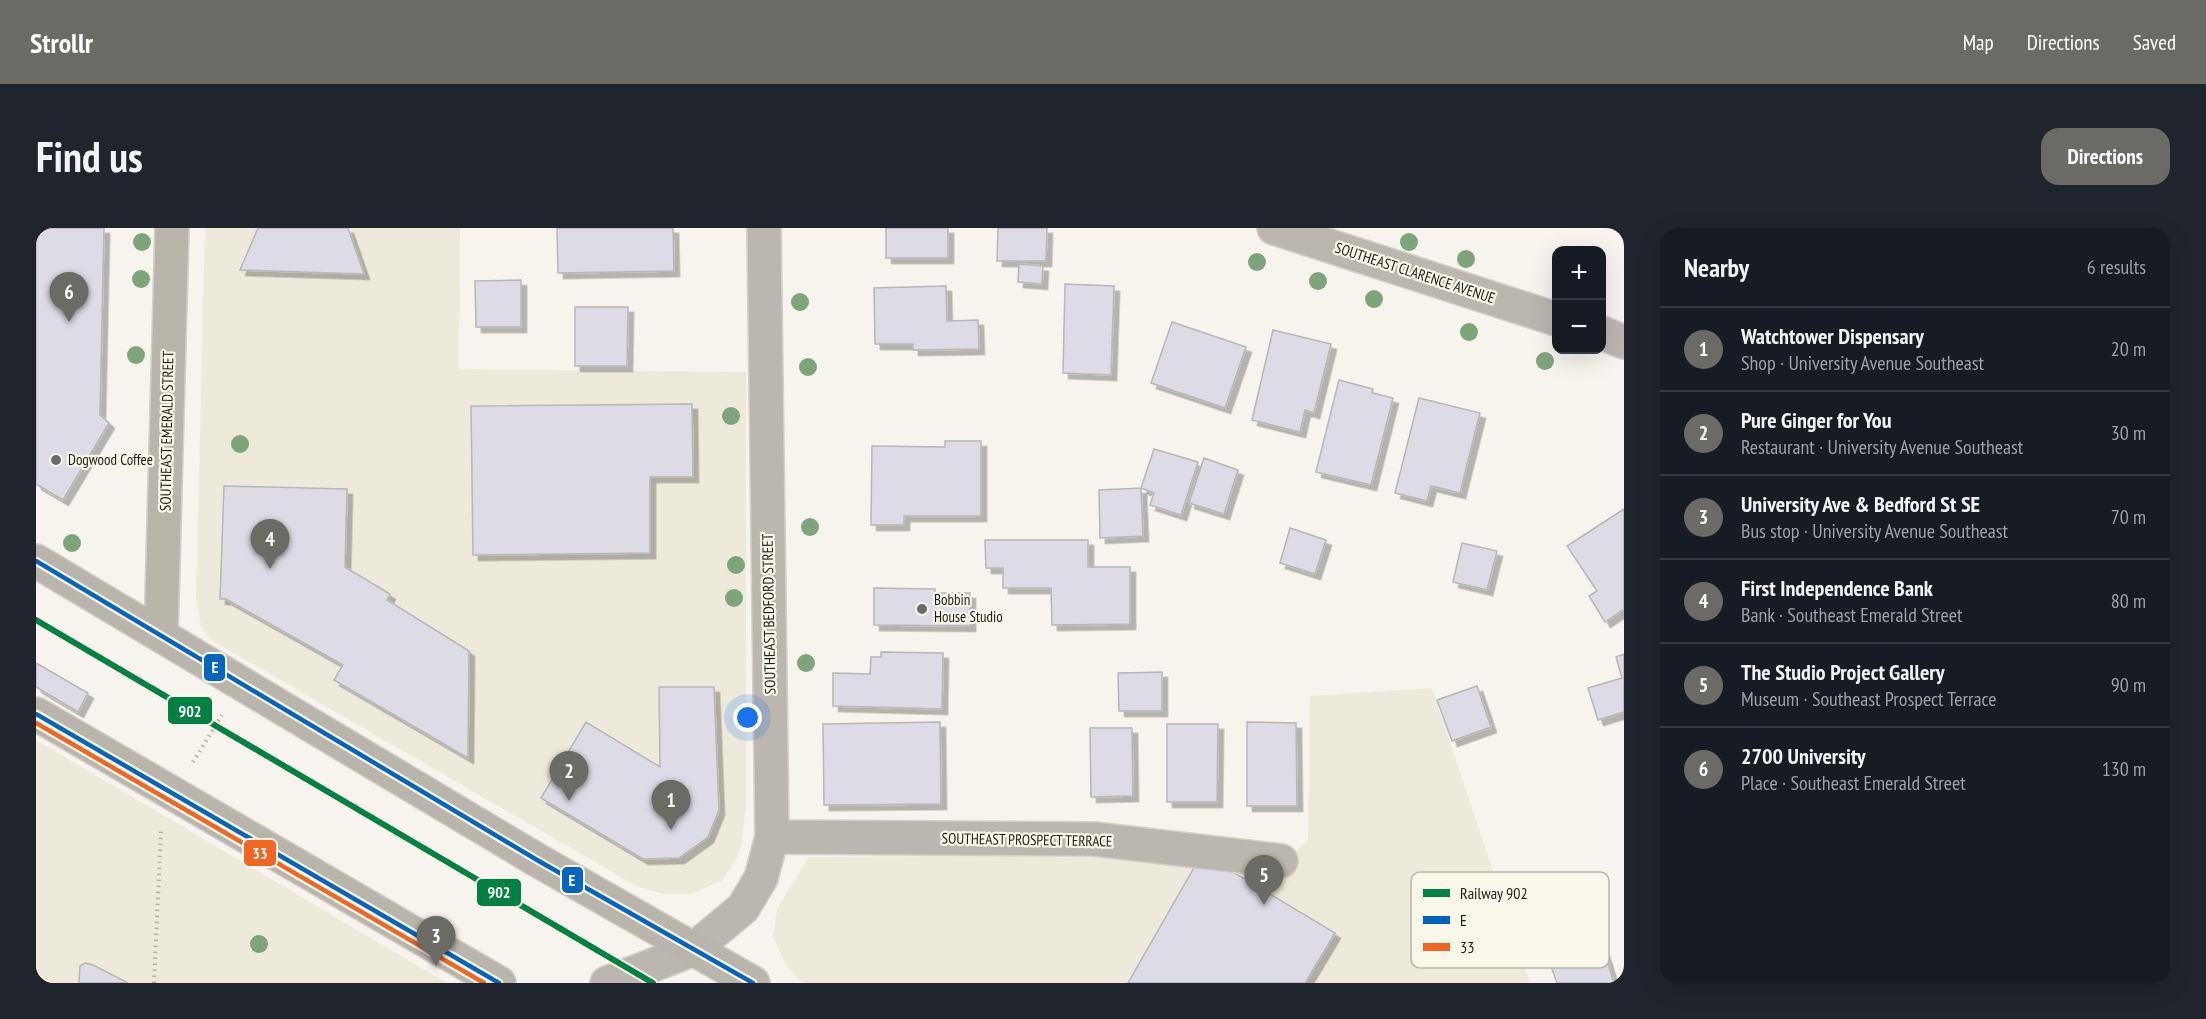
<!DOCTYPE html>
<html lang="en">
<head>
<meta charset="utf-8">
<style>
	:root { --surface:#171b24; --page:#20242c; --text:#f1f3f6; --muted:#9ea1a6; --line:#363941; --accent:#6b6a64 }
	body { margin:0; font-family:"PT Sans Narrow",sans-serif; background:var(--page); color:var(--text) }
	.controls { position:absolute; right:18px; top:18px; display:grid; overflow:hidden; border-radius:12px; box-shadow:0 6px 24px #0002 }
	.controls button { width:54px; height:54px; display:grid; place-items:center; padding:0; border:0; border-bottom:2px solid var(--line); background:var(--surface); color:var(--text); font:30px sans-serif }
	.you { position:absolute; left:712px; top:490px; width:21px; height:21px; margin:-15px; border:4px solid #fff; border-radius:50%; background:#1a73e8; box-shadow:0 0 0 9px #1a73e833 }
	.badge { display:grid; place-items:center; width:39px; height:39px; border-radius:50%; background:var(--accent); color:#fff; font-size:20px; font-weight:700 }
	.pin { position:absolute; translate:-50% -50px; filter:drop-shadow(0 2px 3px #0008) }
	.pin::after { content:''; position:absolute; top:32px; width:21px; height:18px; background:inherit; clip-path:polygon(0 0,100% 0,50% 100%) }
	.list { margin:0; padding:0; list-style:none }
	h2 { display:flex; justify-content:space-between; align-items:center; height:78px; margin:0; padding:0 24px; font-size:26px }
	h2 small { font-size:20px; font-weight:400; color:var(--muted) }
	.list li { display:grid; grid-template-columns:39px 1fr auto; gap:18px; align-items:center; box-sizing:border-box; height:84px; padding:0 24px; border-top:2px solid var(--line) }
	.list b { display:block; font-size:22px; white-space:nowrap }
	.list p { margin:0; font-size:20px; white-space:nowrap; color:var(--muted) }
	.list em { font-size:20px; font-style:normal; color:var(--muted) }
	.map { position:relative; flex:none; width:1588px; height:755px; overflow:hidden; border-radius:18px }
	header { display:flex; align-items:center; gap:36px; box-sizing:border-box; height:84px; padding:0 30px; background:var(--accent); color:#fff }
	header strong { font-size:28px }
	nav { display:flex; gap:33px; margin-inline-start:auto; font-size:21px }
	.intro { display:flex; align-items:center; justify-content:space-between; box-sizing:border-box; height:144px; padding:0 36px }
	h1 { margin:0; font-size:42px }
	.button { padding:15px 27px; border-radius:18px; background:var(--accent); color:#fff; font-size:21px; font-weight:700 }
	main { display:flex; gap:36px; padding:0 36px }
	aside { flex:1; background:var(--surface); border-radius:18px; box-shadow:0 6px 24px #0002 }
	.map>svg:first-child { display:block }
</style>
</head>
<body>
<header>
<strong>Strollr</strong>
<nav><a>Map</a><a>Directions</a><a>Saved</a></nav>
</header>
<div class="intro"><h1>Find us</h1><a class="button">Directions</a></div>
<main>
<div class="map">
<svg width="1588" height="755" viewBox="0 0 1588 755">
	<defs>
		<filter id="shadow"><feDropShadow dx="5.5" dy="5.5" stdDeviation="0" flood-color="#0004"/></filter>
	</defs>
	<rect width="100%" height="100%" fill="#f6f4ec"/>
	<!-- built -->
	<path fill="#eeeadb" d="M169,0H424L423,141L710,144V578L705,618L699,634L685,653L654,666H628L602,659L175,412L165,398L160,371Z
		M1396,460L1494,755H767L749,736L737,708L741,681L773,629L1059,627L1238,645L1272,612L1274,468Z
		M0,512L411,755H0Z"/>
	<!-- building -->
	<path fill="#dddbe5" stroke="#b8b6b6" stroke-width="1.5" filter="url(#shadow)" d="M0,0H68L64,187L73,195L27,272L0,256Z
		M222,0H312L328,46L204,42Z
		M521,0H637L638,43L522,45Z
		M850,0H912V30H850Z
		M962,0H1011L1010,33H961Z
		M983,36L1007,38L1006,56L982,54Z
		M485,52V99H440L439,53Z
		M1029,56L1078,58L1075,147L1027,145Z
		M910,58L911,93L942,92L943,121L877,122V116H839L838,60Z
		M539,79H592L591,138H539Z
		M1136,94L1210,119L1189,180L1115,155Z
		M1237,102L1295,116L1278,185L1269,182L1264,204L1216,192Z
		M1303,152L1337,161L1336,165L1357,170L1335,257L1280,244Z
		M1383,170L1444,185L1424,265L1395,258L1391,273L1359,265Z
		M656,176L657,249H614V325L437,327L435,178Z
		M909,213H945V288H868V297H835L836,218L909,219Z
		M1118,221L1162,234L1145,287L1114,277L1118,265L1105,260Z
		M1168,230L1202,242L1188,286L1153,275Z
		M188,258L311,261L309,339L354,366L351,372L433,423L432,530L298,452L307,437L190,371H184Z
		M1105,260L1107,308L1064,310L1063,262Z
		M1588,281V381L1569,394L1553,368L1561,363L1531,318Z
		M1254,300L1290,312L1279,346L1244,335Z
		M949,312H1052V339H1094V396L1016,397L1015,360H967V340H950Z
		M1426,315L1461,323L1451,362L1417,354Z
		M838,360L899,361V365H934V398L838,397Z
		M845,424L907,425L906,481L797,478V445L834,446L835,429H845Z
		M1588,426V484L1562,492L1552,460L1586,450L1580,429Z
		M0,435L52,465L42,484L0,459Z
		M1126,444V483H1083L1082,445Z
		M1441,458L1455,499L1416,513L1401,472Z
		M623,459H678L683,582L672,609L643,630L607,631L505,570L550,494L624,539Z
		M904,494L905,576L788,577L787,496Z
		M1211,494L1260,495L1261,578H1211Z
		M1131,496H1182L1181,574H1131Z
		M1054,500H1096L1097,568L1055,569Z
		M1159,638L1197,644L1299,705L1269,755H1092Z
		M1565,713L1578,755H1521L1512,730Z
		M49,735L57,737L92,755H43L44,738Z"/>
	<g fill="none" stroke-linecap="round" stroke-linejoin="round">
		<!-- street casing -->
		<g stroke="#d3d1cb" stroke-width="36">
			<path id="street" d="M1238,0L1520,91
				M1566,105L1588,114
				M736,609L1058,611L1245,633
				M571,755L658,721L707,680L725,650L736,609L728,0"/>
		</g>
		<!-- secondary casing -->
		<g stroke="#d3d1cb" stroke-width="36">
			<path id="secondary" d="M0,333L501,632L717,755
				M125,407L136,0
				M0,486L463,755"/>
		</g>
		<!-- path -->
		<path stroke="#b4afa8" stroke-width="4" stroke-dasharray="1.5 4.5" stroke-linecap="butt" d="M157,534L186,487
			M118,755L125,603"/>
		<!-- street -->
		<use href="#street" stroke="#bbb7ae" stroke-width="33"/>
		<!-- secondary -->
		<use href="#secondary" stroke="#bab5ab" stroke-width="33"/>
		<!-- bus-1 casing -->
		<g stroke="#f9f7e9" stroke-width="9">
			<path id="bus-1" d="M0,333L501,632L717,755
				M0,486L463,755"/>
		</g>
		<!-- bus-2 casing -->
		<g stroke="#f9f7e9" stroke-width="9">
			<path id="bus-2" d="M0,495L448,755"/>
		</g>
		<!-- bus-1 -->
		<use href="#bus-1" stroke="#0065bd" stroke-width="4.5"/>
		<!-- bus-2 -->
		<use href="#bus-2" stroke="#f26522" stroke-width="4.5"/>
		<!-- rail-1 casing -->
		<g stroke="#f9f7e9" stroke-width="10">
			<path id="rail-1" d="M0,392L617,755"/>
		</g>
		<!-- rail-1 -->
		<use href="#rail-1" stroke="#008144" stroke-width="6"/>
	</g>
	<!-- trees -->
	<g fill="#7ea57a">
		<circle cx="106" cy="14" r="9"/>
		<circle cx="1373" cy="14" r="9"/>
		<circle cx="1430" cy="31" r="9"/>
		<circle cx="1221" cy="34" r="9"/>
		<circle cx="105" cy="51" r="9"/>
		<circle cx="1282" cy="53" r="9"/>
		<circle cx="1338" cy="71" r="9"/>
		<circle cx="764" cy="74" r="9"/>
		<circle cx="1433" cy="104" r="9"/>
		<circle cx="100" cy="127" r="9"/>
		<circle cx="1509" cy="133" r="9"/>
		<circle cx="772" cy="139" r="9"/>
		<circle cx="695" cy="188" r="9"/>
		<circle cx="204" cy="216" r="9"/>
		<circle cx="774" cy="299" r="9"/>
		<circle cx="36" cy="315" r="9"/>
		<circle cx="700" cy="337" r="9"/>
		<circle cx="698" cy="370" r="9"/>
		<circle cx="770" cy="435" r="9"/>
		<circle cx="223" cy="716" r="9"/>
	</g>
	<!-- markers -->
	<g fill="#6b6a64" stroke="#f9f7e9" stroke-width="2">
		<circle cx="20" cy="232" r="6"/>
		<circle cx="886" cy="381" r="6"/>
	</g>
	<g text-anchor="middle" stroke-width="4.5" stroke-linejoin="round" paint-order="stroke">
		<!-- street labels -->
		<g font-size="15" fill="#201f1a" stroke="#f9f7e9">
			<text transform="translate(1379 45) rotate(18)" y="5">SOUTHEAST CLARENCE AVENUE</text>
			<text transform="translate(131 203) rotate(-89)" y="5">SOUTHEAST EMERALD STREET</text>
			<text transform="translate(733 386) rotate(-91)" y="5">SOUTHEAST BEDFORD STREET</text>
			<text transform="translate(991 612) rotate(1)" y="5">SOUTHEAST PROSPECT TERRACE</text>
		</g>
		<!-- poi labels -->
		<g font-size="15" fill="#201f1a" stroke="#f9f7e9" text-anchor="start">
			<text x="32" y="237">Dogwood Coffee</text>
			<text x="898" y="377">Bobbin<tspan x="898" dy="17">House Studio</tspan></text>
		</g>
	</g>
	<!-- legend -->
	<rect x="1375" y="644" width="198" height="96" rx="9" fill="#f9f7e9" stroke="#b8b6ab" stroke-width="1.5"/>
	<rect x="1387" y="661" width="27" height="8" fill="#008144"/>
	<rect x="1387" y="688" width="27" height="8" fill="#0065bd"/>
	<rect x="1387" y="715" width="27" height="8" fill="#f26522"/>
	<g font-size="16" fill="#201f1a">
		<text x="1424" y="671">Railway 902</text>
		<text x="1424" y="698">E</text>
		<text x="1424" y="725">33</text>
	</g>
	<g stroke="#f9f7e9" stroke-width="2">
		<rect x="167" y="425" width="23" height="29" rx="6" fill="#0065bd"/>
		<rect x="131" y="468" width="46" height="29" rx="6" fill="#008144"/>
		<rect x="207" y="611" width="34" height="28" rx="6" fill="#f26522"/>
		<rect x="525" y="638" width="23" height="28" rx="6" fill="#0065bd"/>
		<rect x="440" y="650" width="46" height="29" rx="6" fill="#008144"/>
	</g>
	<g font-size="16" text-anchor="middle" font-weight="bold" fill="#fff">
		<text x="179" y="445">E</text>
		<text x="154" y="489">902</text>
		<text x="224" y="631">33</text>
		<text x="536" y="658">E</text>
		<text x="463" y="670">902</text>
	</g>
</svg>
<div class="controls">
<button>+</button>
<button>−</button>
</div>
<div class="you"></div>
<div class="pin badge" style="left:635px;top:602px">1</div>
<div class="pin badge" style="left:533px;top:573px">2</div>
<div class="pin badge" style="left:400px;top:738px">3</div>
<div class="pin badge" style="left:234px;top:341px">4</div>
<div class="pin badge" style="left:1228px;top:677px">5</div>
<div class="pin badge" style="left:33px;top:94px">6</div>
</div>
<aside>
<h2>Nearby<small>6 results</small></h2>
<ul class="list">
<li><span class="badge">1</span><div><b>Watchtower Dispensary</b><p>Shop · University Avenue Southeast</p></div><em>20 m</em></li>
<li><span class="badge">2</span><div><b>Pure Ginger for You</b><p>Restaurant · University Avenue Southeast</p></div><em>30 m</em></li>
<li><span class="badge">3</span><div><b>University Ave &amp; Bedford St SE</b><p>Bus stop · University Avenue Southeast</p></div><em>70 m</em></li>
<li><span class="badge">4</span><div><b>First Independence Bank</b><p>Bank · Southeast Emerald Street</p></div><em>80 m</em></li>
<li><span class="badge">5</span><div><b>The Studio Project Gallery</b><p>Museum · Southeast Prospect Terrace</p></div><em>90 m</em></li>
<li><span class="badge">6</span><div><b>2700 University</b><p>Place · Southeast Emerald Street</p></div><em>130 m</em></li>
</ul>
</aside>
</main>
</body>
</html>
